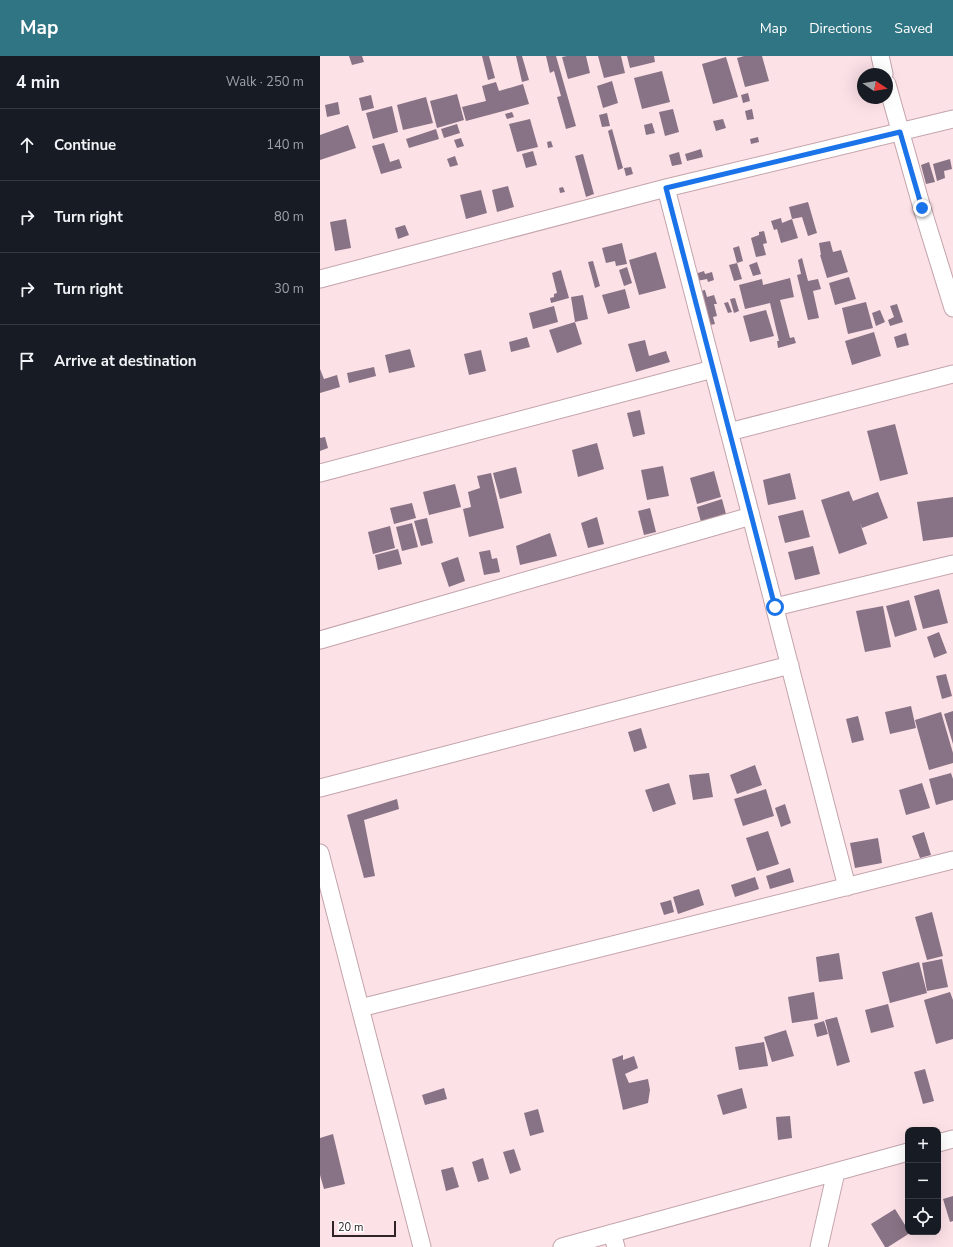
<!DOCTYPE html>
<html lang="en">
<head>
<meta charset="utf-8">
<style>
	:root { --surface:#171b24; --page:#242831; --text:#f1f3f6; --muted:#9ea1a6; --line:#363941; --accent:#307583 }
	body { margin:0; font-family:"Nunito Sans",sans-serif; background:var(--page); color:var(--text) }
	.controls { position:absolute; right:12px; bottom:12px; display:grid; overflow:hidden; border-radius:8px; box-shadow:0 4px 16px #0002 }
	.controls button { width:36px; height:36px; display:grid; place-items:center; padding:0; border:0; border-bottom:1px solid var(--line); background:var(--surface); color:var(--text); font:20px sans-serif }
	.compass { position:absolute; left:537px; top:12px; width:36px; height:36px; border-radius:50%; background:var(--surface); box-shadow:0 4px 16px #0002; rotate:102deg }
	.scale { position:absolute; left:12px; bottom:10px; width:64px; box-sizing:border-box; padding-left:4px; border:2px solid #2f2326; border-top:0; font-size:11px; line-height:14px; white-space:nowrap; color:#2f2326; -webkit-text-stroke:3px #fff; paint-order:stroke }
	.stop { position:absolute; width:12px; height:12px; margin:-9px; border:3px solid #1a73e8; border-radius:50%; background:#fff }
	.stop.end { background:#1a73e8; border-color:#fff; box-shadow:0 1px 4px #0008 }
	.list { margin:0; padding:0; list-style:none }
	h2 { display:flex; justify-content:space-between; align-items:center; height:52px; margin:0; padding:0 16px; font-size:17px }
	h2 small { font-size:13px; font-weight:400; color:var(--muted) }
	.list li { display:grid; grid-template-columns:26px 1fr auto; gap:12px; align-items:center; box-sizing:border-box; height:72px; padding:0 16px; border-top:1px solid var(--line) }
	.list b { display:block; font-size:15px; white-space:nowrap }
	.list em { font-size:13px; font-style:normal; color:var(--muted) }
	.icon { flex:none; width:22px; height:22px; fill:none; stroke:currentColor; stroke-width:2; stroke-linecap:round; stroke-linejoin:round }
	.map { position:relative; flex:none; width:633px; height:1191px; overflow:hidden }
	header { display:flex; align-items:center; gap:24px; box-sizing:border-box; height:56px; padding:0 20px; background:var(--accent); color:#fff }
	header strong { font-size:19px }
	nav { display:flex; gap:22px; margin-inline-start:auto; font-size:14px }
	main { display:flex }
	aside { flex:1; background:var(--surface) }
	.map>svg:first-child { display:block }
</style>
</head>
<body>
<header>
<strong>Map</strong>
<nav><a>Map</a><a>Directions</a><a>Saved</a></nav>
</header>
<main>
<aside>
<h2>4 min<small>Walk · 250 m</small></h2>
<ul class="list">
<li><svg class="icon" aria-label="ahead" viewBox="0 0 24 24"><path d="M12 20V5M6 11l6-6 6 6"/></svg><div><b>Continue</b></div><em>140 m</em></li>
<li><svg class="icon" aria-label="right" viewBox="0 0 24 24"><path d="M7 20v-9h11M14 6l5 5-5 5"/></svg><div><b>Turn right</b></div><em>80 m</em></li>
<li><svg class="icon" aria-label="right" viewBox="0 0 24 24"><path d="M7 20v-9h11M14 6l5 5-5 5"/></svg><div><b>Turn right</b></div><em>30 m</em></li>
<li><svg class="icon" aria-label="arrive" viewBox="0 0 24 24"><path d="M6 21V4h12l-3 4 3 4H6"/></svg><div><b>Arrive at destination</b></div></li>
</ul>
</aside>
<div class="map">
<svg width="633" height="1191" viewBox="0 0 633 1191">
	<rect width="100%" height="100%" fill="#fce1e7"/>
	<!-- building -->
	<path fill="#887285" d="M29,0H42L44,6L32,9Z
		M162,0H169L175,22L168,24Z
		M196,0H202L209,24L202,26Z
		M226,0H236L256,70L246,73L237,41L241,40L234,15L230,17Z
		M247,0H266L270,17L248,23L242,1Z
		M278,0H301L305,17L284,22Z
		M307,0H334L335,6L310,12Z
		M424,0H442L449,25L425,31L417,2Z
		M406,1L418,41L393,48L382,8Z
		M342,15L350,46L322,53L314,22Z
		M292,25L298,47L283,52L277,30Z
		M176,26L179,35L203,28L209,48L146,65L142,51L166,45L162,30Z
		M428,37L430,45L423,47L421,39Z
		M137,38L144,64L117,72L110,45Z
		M51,39L54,52L42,55L39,42Z
		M106,41L113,67L83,74L77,49Z
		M18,46L20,58L7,61L5,49Z
		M72,50L78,76L53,83L46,57Z
		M353,53L359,76L345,80L339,56Z
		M432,53L434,63L427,64L425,55Z
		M192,56L194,61L187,63L185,58Z
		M287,57L290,70L282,71L279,59Z
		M210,63L218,91L197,96L189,68Z
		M403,63L406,72L396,75L393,65Z
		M332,67L335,77L326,79L324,69Z
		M137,68L140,77L124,82L121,73Z
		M28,69L36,92L0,104V79Z
		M116,73L119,83L89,92L86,83Z
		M292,73L303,112L298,114L288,75Z
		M438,81L439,86L431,88L430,83Z
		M141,82L144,90L137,92L134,84Z
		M231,85L233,91L228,92L227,86Z
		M64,87L70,106L79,103L82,112L61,118L52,90Z
		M381,93L383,101L367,105L365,98Z
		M213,95L217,109L206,112L202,98Z
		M359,96L362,108L352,110L349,99Z
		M263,98L274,138L266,141L255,100Z
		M135,100L138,109L130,111L127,103Z
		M630,103L632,113L624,115L625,122L617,125L613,108Z
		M609,106L615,126L606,128L601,109Z
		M311,111L313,118L306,120L304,112Z
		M188,130L194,151L177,156L172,134Z
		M243,131L245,136L240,137L239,132Z
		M161,134L167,157L146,163L140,139Z
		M488,146L497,177L488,180L482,161L472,163L469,151Z
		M461,162L462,167L472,163L478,182L461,187L457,173L454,174L451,165Z
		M26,163L31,192L15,195L10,166Z
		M85,169L89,179L78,183L75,172Z
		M444,175L447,187L443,188L446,199L436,201L431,182L439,179V176Z
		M510,185L513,196L521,194L528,216L507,222L500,199L505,198L501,199L499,187Z
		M302,187L307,208L296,210L295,205L286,207L282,192Z
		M419,190L423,205L417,207L413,192Z
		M336,196L346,232L319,239L309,204Z
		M482,202L488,225L498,223L501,233L493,235L499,262L488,264L477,219L481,218L478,204Z
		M273,205L280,230L275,232L268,206Z
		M437,206L441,218L433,220L429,209Z
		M417,207L422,223L414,225L409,209Z
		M307,211L312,227L304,230L299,214Z
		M241,214L249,242L231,247L230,242L234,241V238L237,237L232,217Z
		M384,215L385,218L392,216L394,224L388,226L387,223L377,225L375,218Z
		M529,221L536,243L515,249L509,227Z
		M470,222L474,241L460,244L470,282L474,281L476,287L458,292L457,285H459L450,247L425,253L419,229L442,223L443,229Z
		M305,233L310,252L288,258L282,239Z
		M385,234L387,241L394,239L397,248H394L397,260L393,261L395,268L390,269L380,235Z
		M263,239L268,263L255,266L251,241Z
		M415,242L419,255L414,257L410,243Z
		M408,246L412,256L408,257L404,247Z
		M546,246L553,272L528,278L522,252Z
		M577,248L583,266L570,270L568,264L574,261L570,250Z
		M234,250L238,266L213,273L209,257Z
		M446,254L454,280L430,286L423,260Z
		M560,254L565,266L556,270L552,257Z
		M255,266L262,288L237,297L229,274Z
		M554,276L561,300L532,309L525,285Z
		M586,277L589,289L577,292L574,281Z
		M207,281L210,291L191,296L189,286Z
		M325,284L329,300L346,295L350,306L316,316L308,288Z
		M90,293L95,311L69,317L65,299Z
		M161,294L166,315L149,319L144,298Z
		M54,311L56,320L29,327L27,317Z
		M0,313L4,323L17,319L20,331L0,337Z
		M320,354L325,378L313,381L307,357Z
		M575,368L588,418L560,425L547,375Z
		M5,381L8,392L0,395V382Z
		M277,387L284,413L258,421L252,394Z
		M343,410L349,440L327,444L321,414Z
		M196,411L202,437L180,443L173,417Z
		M394,415L401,441L377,448L370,422Z
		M171,417L184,472L149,481L143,453L151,451L148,436L160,432L157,420Z
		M470,417L476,443L448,449L443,424Z
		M135,428L141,451L109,459L103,436Z
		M529,435L533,445L558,436L568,462L542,472L540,467L547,488L519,498L501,444Z
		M633,441V481L603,485L597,446Z
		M402,443L406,458L381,466L377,451Z
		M92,447L96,462L74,468L70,452Z
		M330,452L336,476L324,479L318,455Z
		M483,454L490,481L465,487L458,460Z
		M277,461L284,488L268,492L261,467Z
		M107,462L113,487L101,490L94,465Z
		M92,467L98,491L82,495L76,471Z
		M70,470L75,492L53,498L48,476Z
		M230,477L237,500L200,509L196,490Z
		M493,490L500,518L475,524L468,496Z
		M78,493L82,508L58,514L55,499Z
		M170,494L172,503L177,502L180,516L164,519L159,496Z
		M138,501L145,525L129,531L121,507Z
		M619,533L628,567L603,573L594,540Z
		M589,544L597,574L575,581L566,550Z
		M563,550L571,591L545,596L536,555Z
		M619,576L627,597L614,602L607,581Z
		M626,618L632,640L622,643L616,620Z
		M591,650L596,672L570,678L565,656Z
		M633,655V688L624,658Z
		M621,656L633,697V707L609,714L595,664Z
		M538,660L544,684L532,687L526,663Z
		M321,672L327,692L314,696L308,676Z
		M435,709L442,729L417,738L410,719Z
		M389,717L393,741L373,744L369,719Z
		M631,717L633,723V744L616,749L609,723Z
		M349,727L356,748L333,756L325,734Z
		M602,727L610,752L586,759L579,734Z
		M446,733L454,760L423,770L414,743Z
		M77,743L79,753L44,764L55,820L44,822L27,759Z
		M465,748L471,767L461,771L455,752Z
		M448,775L459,808L437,815L426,782Z
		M604,776L611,799L600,802L592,780Z
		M558,782L562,807L535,812L530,787Z
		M470,812L474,826L450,833L446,820Z
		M435,821L439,833L415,841L411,829Z
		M379,833L384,849L358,858L353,841Z
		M351,844L354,856L344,859L340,847Z
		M612,856L623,900L607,904L595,861Z
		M519,897L523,923L499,926L496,901Z
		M622,903L628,931L607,935L602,907Z
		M599,906L607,937L570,947L562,916Z
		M494,936L498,963L472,967L468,941Z
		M630,936L633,944V983L616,988L604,944Z
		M568,948L574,971L551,977L545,954Z
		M517,961L530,1006L517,1010L505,964Z
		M504,965L508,978L497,981L494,968Z
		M466,974L474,1000L452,1006L444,981Z
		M444,986L448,1010L419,1014L415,991Z
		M303,999V1004L314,1000L318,1012L305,1018L309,1027L328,1023L330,1034L328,1047L303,1054L292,1003Z
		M605,1013L614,1045L603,1048L594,1016Z
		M124,1032L127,1043L105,1049L102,1039Z
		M422,1032L427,1052L403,1059L397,1039Z
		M218,1053L224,1076L210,1080L204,1057Z
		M470,1060L472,1082L458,1084L456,1061Z
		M13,1078L25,1128L4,1133L0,1119V1082Z
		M194,1093L201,1114L190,1118L183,1096Z
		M163,1102L169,1123L158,1126L152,1106Z
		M133,1111L139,1131L126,1135L121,1114Z
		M633,1140V1165L630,1166L623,1143Z
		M575,1153L590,1177L568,1191H565L551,1168Z"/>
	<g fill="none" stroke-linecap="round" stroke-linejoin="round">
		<!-- minor casing -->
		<g stroke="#c3a4ab" stroke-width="19">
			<path id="minor" d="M560,0L564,18
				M567,28L602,152L633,252
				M346,132L527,831
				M0,223L346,132L633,63
				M409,376L633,318
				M0,417L393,313
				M455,551L633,508
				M0,584L431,460
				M0,732L470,609
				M0,797L102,1191
				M40,952L633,804
				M618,1087L633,1083
				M292,1177L296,1191
				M242,1191L588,1096
				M499,1191L516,1116"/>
		</g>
		<!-- minor -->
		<use href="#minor" stroke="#fff" stroke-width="17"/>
	</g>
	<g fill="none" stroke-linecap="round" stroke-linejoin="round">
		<!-- route -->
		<path stroke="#1a73e8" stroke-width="5" d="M455,551L346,132L580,76L602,152"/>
	</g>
</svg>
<div class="controls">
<button>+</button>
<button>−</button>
<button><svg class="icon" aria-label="locate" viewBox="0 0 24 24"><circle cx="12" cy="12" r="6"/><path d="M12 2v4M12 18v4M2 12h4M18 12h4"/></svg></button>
</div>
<svg class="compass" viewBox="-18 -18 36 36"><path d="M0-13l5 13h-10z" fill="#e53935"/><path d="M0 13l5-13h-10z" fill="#9ea1a6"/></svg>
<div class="scale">20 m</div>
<div class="stop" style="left:455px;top:551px"></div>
<div class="stop end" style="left:602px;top:152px"></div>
</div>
</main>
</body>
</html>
